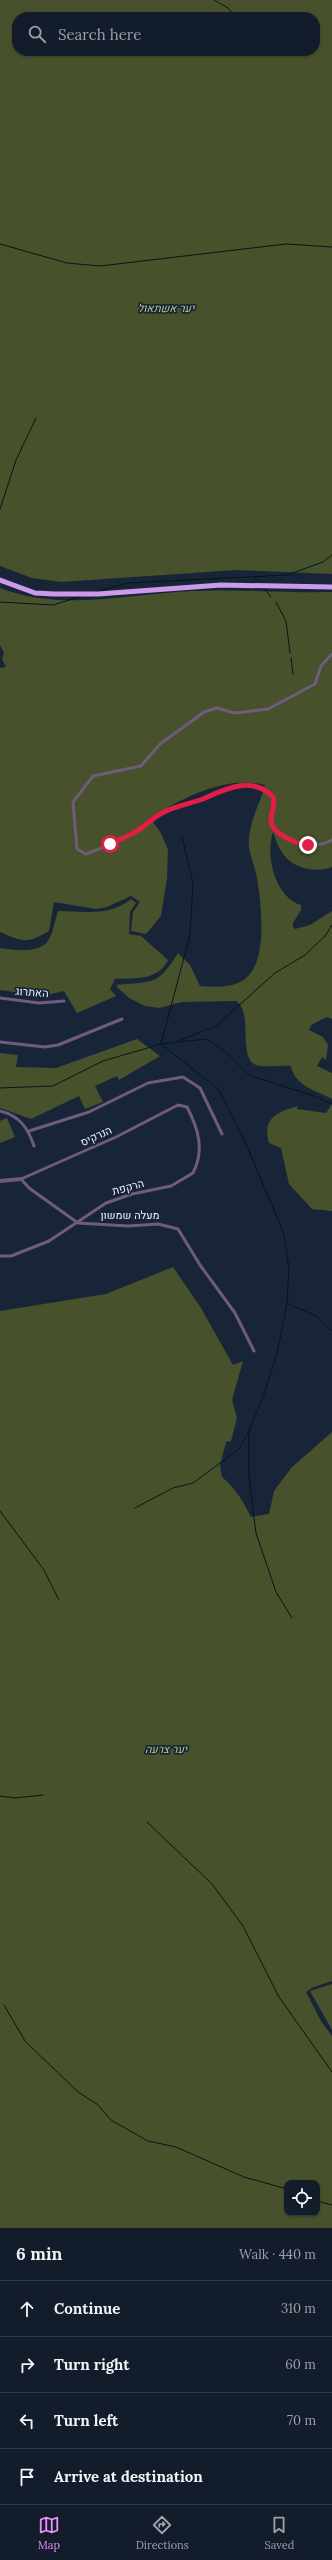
<!DOCTYPE html>
<html lang="en">
<head>
<meta charset="utf-8">
<style>
	:root { --surface:#121c2a; --page:#1f2936; --text:#f1f3f6; --muted:#9ca1a8; --line:#313a47; --accent:#eb8dfc }
	body { margin:0; font-family:Lora,Heebo,serif; background:var(--page); color:var(--text) }
	.controls { position:absolute; right:12px; bottom:12px; display:grid; overflow:hidden; border-radius:8px; box-shadow:0 1px 3px #0004 }
	.controls button { width:36px; height:36px; display:grid; place-items:center; padding:0; border:0; border-bottom:1px solid var(--line); background:var(--surface); color:var(--text); font:20px sans-serif }
	.stop { position:absolute; width:12px; height:12px; margin:-9px; border:3px solid #e11d48; border-radius:50%; background:#fff }
	.stop.end { background:#e11d48; border-color:#fff; box-shadow:0 1px 4px #0008 }
	.list { margin:0; padding:0; list-style:none }
	h2 { display:flex; justify-content:space-between; align-items:center; height:52px; margin:0; padding:0 16px; font-size:17px }
	h2 small { font-size:13px; font-weight:400; color:var(--muted) }
	.list li { display:grid; grid-template-columns:26px 1fr auto; gap:12px; align-items:center; box-sizing:border-box; height:56px; padding:0 16px; border-top:1px solid var(--line) }
	.list b { display:block; font-size:15px; white-space:nowrap }
	.list em { font-size:13px; font-style:normal; color:var(--muted) }
	.icon { flex:none; width:22px; height:22px; fill:none; stroke:currentColor; stroke-width:2; stroke-linecap:round; stroke-linejoin:round }
	.map { position:relative; flex:none; width:332px; height:2228px; overflow:hidden }
	.search { position:absolute; background:var(--surface); box-shadow:0 1px 3px #0004; left:12px; right:12px; top:12px; height:44px; display:flex; align-items:center; gap:10px; box-sizing:border-box; padding:0 14px; border-radius:16px; color:var(--muted); font-size:15px }
	.sheet { height:276px; background:var(--surface) }
	nav { display:flex; justify-content:space-around; align-items:center; box-sizing:border-box; height:56px; border-top:1px solid var(--line); background:var(--surface); font-size:11px; color:var(--muted) }
	nav a { display:grid; justify-items:center; gap:2px }
	nav .on { color:var(--accent) }
	.map>svg:first-child { display:block }
</style>
</head>
<body>
<div class="map">
<svg width="332" height="2228" viewBox="0 0 332 2228">
	<rect width="100%" height="100%" fill="#182538"/>
	<!-- green -->
	<path fill="#47512c" fill-rule="evenodd" d="M0,0H332V574L236,570L61,582L32,578L0,566ZM17,17H315V51H17Z
		M0,588C62,612 128,594 192,591C239,589 286,593 332,592V867C317,873 294,869 284,855C279,849 276,840 273,832C265,856 275,897 301,905V910L293,923V927L295,929L310,925L332,911V1019L327,1017L311,1025L309,1030L323,1037L328,1045L326,1060L322,1057L317,1066L332,1073V1099C315,1090 295,1086 291,1066C281,1065 265,1068 256,1065C237,1057 254,1013 236,1001L182,1002L159,1008L145,1006L129,998L117,987V985C153,981 158,986 178,953L190,965L200,986C214,987 230,988 242,981C270,965 261,900 256,873C254,865 250,855 249,847C247,825 260,804 265,785C227,775 182,798 150,818L161,833L168,850L167,878L161,916L146,934L131,931L133,912L140,902L131,896L107,907L96,909L54,902L49,931C27,944 23,942 0,932V668L6,667L2,659L4,653L0,645Z
		M131,899L136,903L130,912L129,934L141,936L168,960C158,981 134,978 115,979L110,989L116,996L77,1013L64,991L43,996L0,990V948C14,950 38,954 48,941C53,933 55,920 58,911C84,911 109,917 131,899Z
		M137,1039L160,1056L119,1080L117,1076L95,1086L103,1102L85,1109L79,1096L31,1119L0,1108V1053L18,1055L16,1067L56,1068Z
		M332,1104V1211L312,1209L289,1184L281,1148L269,1143C262,1119 276,1112 298,1106L297,1109L326,1113Z
		M7,1118L15,1137L0,1143V1121Z
		M173,1267L201,1308L233,1365L243,1361L232,1400L237,1418L231,1441L226,1442L220,1465L222,1477C236,1489 243,1501 251,1517L269,1514L274,1491L291,1468L332,1432V1981L314,1987L306,1992L321,2021L332,2036V2228H0V1311L106,1294ZM287,2183H317V2213H287Z
		M332,1984V2030L310,1991Z"/>
	<g fill="none" stroke-linecap="round" stroke-linejoin="round">
		<!-- stream -->
		<path stroke="#021719" stroke-width="1" d="M214,0L228,8L236,17
			M0,244L67,263L100,266L286,244L332,247
			M0,509L16,460L36,418
			M254,576L259,582
			M265,589L271,597
			M99,591L128,583L287,575L323,562L332,555
			M0,602L53,605L79,597
			M276,602L286,621L290,653
			M291,658L293,674
			M182,837L193,883L190,935L161,1044L218,1089L244,1139L284,1234L289,1269L287,1303L277,1354L263,1397L249,1431V1478L256,1533L276,1592L292,1618
			M178,1041L216,1026L275,973L305,955L325,936L332,925
			M0,1088L53,1086L103,1061L161,1044L206,1039L227,1053L249,1075L317,1097L332,1104
			M287,1303L316,1316L332,1331
			M135,1508L173,1488L193,1483L239,1449L249,1431
			M0,1511L44,1570L59,1600
			M0,1796L15,1798L43,1795
			M147,1822L212,1884L243,1926L279,1997L332,2072
			M4,2005L25,2041L78,2092L97,2104L111,2120L148,2141L176,2147L244,2177L287,2189
			M317,2201L332,2205"/>
		<!-- minor -->
		<path stroke="#705b7d" stroke-width="3" d="M332,654L321,666L315,684L268,709L234,713L217,708L204,712L160,744L141,766L93,776L73,802L77,849L86,854C102,848 119,841 134,833C144,827 152,819 162,813C174,806 189,804 202,799C225,790 252,774 273,797L274,805L271,824C284,843 312,851 332,840
			M0,998L39,1003L64,1001
			M0,1042L45,1047L58,1045L122,1019
			M0,1111C20,1116 28,1128 34,1146
			M29,1131L89,1112L148,1083L183,1077L200,1088L222,1134
			M0,1256H11L49,1241L106,1203L132,1194L171,1186L193,1173C205,1150 198,1128 187,1107L178,1105L116,1137L21,1179L29,1188L78,1223L128,1226L158,1224L178,1229L200,1265L235,1313L254,1351"/>
		<!-- tertiary -->
		<path stroke="#705b7d" stroke-width="4" d="M0,1181L21,1179"/>
		<!-- trunk -->
		<path stroke="#cc9ae8" stroke-width="5" d="M0,580L35,593L54,594H98L221,585L332,587"/>
	</g>
	<g fill="none" stroke-linecap="round" stroke-linejoin="round">
		<!-- route -->
		<path stroke="#e11d48" stroke-width="5" d="M110,844C118,840 127,837 135,832C145,827 152,818 162,813C175,806 189,804 203,799C225,789 252,775 273,797C276,805 271,811 271,819C269,833 297,844 308,845"/>
	</g>
	<g text-anchor="middle" stroke-width="3.5" stroke-linejoin="round" paint-order="stroke">
		<!-- park labels -->
		<g font-size="11" font-style="italic" fill="#b5ca7f" stroke="#182538">
			<text x="166" y="312">יער אשתאול</text>
			<text x="166" y="1753">יער צרעה</text>
		</g>
		<!-- street labels -->
		<g font-size="11" fill="#ecf4fe" stroke="#182538">
			<text transform="translate(32 992) rotate(4)" y="4">האתרוג</text>
			<text transform="translate(96 1136) rotate(-25)" y="4">הנרקיס</text>
			<text transform="translate(128 1187) rotate(-15)" y="4">הרקפת</text>
			<text x="130" y="1219">מעלה שמשון</text>
		</g>
	</g>
</svg>
<div class="controls">
<button><svg class="icon" aria-label="locate" viewBox="0 0 24 24"><circle cx="12" cy="12" r="6"/><path d="M12 2v4M12 18v4M2 12h4M18 12h4"/></svg></button>
</div>
<div class="stop" style="left:110px;top:844px"></div>
<div class="stop end" style="left:308px;top:845px"></div>
<div class="search"><svg class="icon" aria-label="search" viewBox="0 0 24 24"><circle cx="10" cy="10" r="6"/><path d="M15 15l6 6"/></svg>Search here</div>
</div>
<section class="sheet">
<h2>6 min<small>Walk · 440 m</small></h2>
<ul class="list">
<li><svg class="icon" aria-label="ahead" viewBox="0 0 24 24"><path d="M12 20V5M6 11l6-6 6 6"/></svg><div><b>Continue</b></div><em>310 m</em></li>
<li><svg class="icon" aria-label="right" viewBox="0 0 24 24"><path d="M7 20v-9h11M14 6l5 5-5 5"/></svg><div><b>Turn right</b></div><em>60 m</em></li>
<li><svg class="icon" aria-label="left" viewBox="0 0 24 24"><path d="M17 20v-9H6M10 6l-5 5 5 5"/></svg><div><b>Turn left</b></div><em>70 m</em></li>
<li><svg class="icon" aria-label="arrive" viewBox="0 0 24 24"><path d="M6 21V4h12l-3 4 3 4H6"/></svg><div><b>Arrive at destination</b></div></li>
</ul>
</section>
<nav>
<a class="on"><svg class="icon" aria-label="map" viewBox="0 0 24 24"><path d="M3 6l6-2 6 2 6-2v14l-6 2-6-2-6 2zM9 4v14M15 6v14"/></svg>Map</a>
<a><svg class="icon" aria-label="directions" viewBox="0 0 24 24"><path d="M12 3l9 9-9 9-9-9zM9 14v-3h6M13 9l2 2-2 2"/></svg>Directions</a>
<a><svg class="icon" aria-label="saved" viewBox="0 0 24 24"><path d="M7 4h10v16l-5-4-5 4z"/></svg>Saved</a>
</nav>
</body>
</html>
